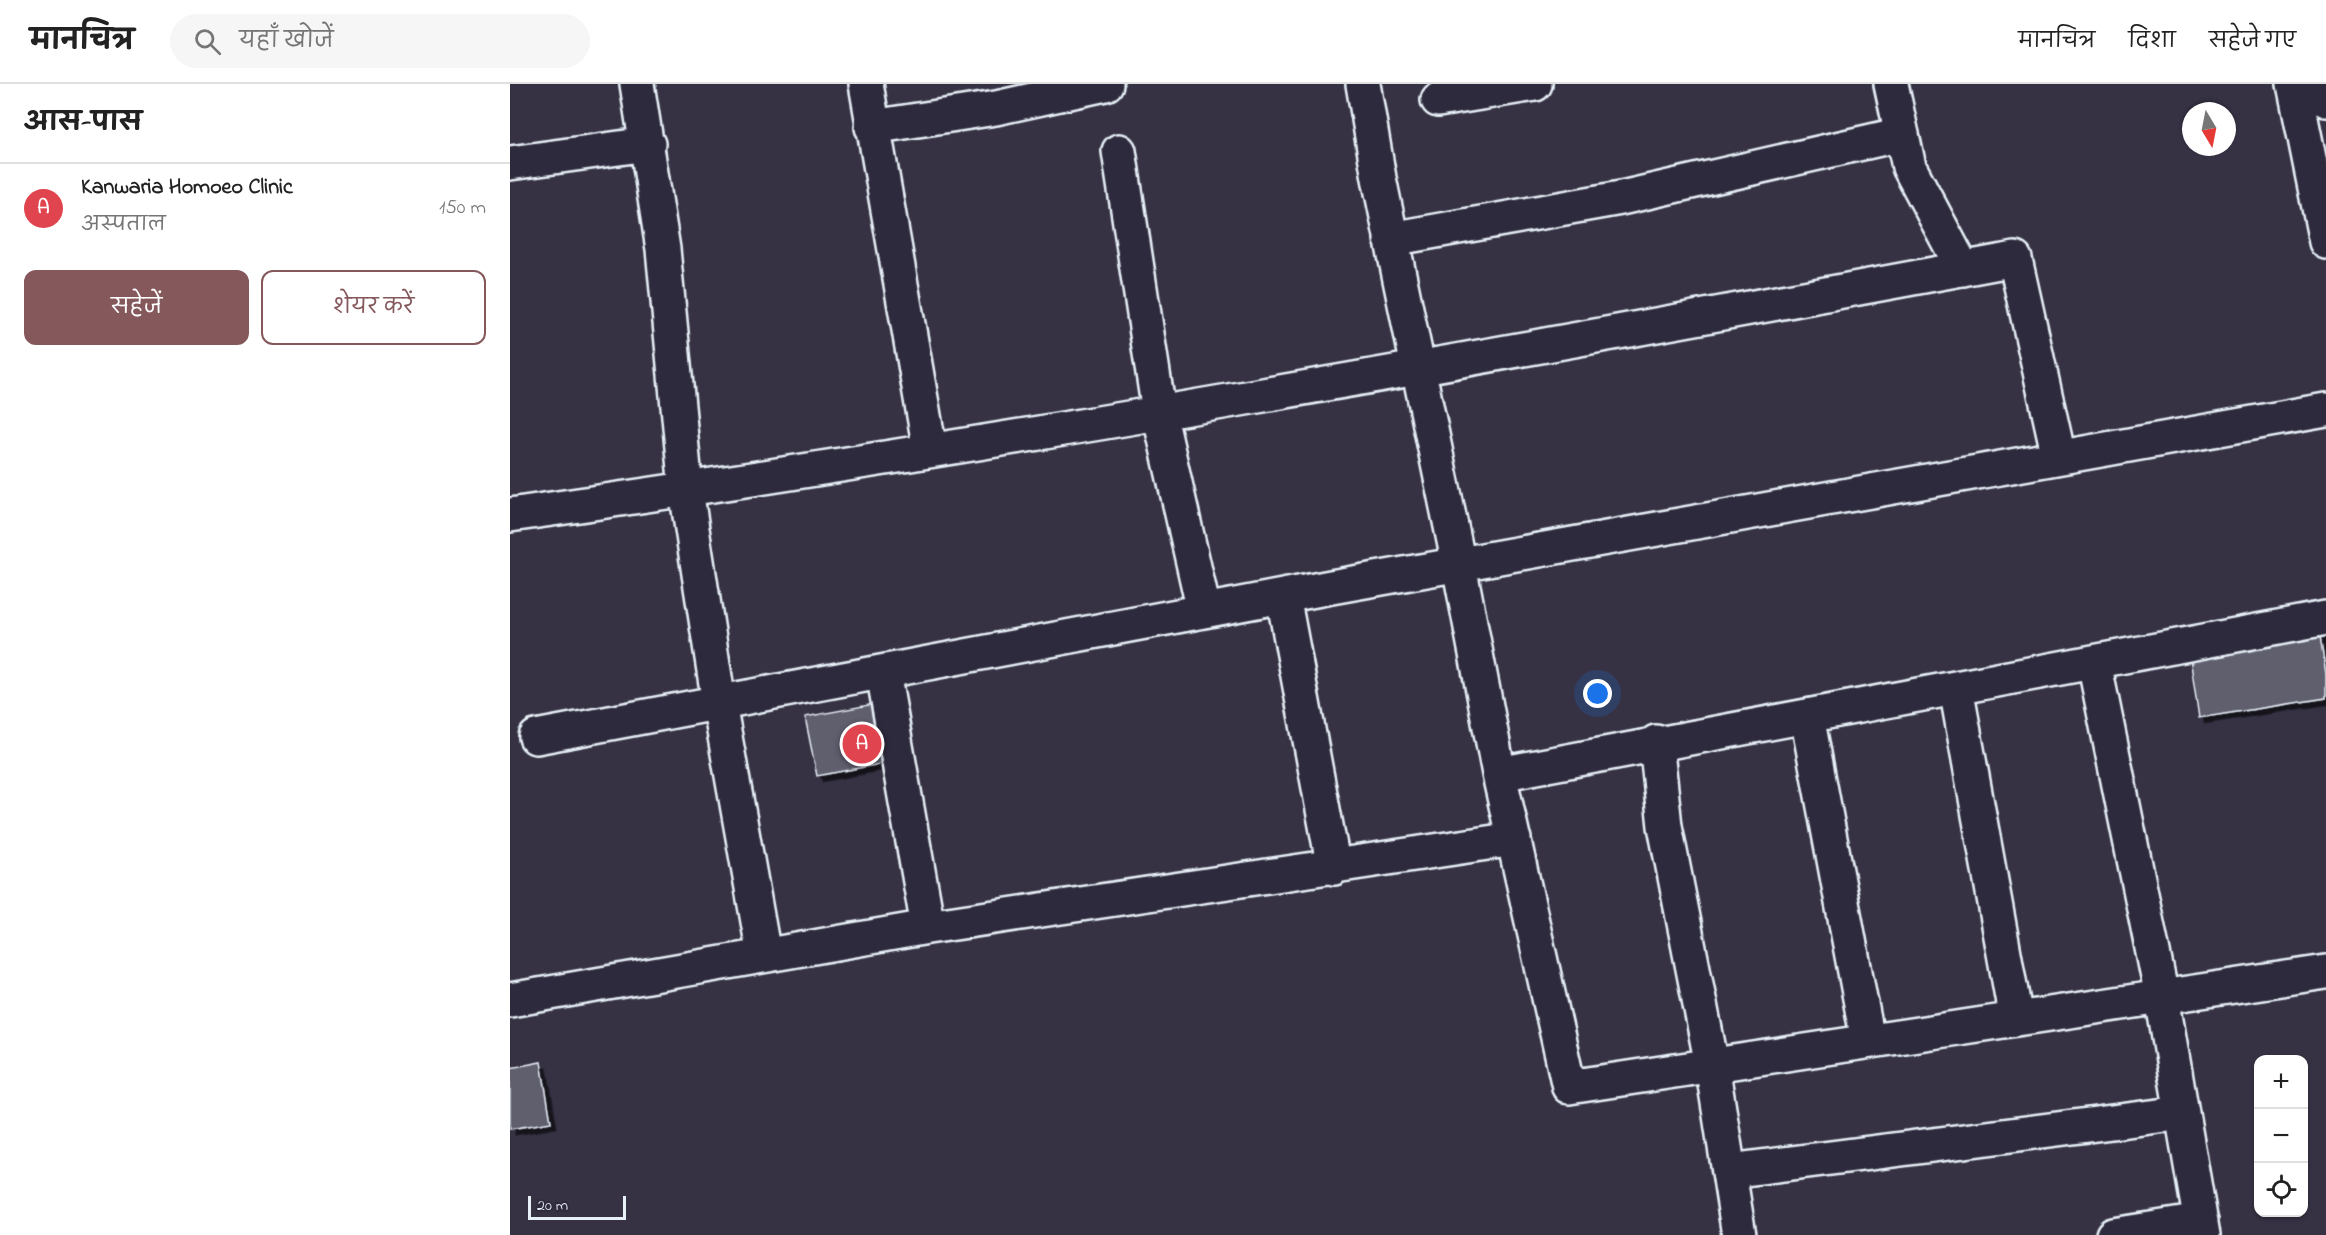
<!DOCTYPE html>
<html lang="hi">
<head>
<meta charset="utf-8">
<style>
	:root { --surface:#fff; --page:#f6f6f6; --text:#222; --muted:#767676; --line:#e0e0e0; --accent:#85585c }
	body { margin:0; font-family:"Indie Flower","Playpen Sans Deva",sans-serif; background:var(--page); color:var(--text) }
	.controls { position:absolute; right:18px; bottom:18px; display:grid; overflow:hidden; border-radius:12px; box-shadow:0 2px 4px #0004 }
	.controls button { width:54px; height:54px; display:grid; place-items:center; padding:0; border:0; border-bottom:2px solid var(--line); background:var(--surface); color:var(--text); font:30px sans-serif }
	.compass { position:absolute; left:1672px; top:18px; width:54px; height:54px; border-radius:50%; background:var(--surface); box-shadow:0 2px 4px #0004; rotate:170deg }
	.scale { position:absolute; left:18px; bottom:15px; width:98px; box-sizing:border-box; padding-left:6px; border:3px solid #e8f1f8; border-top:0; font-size:16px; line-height:21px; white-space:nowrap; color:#e8f1f8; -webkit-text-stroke:4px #2f2a3d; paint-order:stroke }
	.you { position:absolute; left:1088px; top:610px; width:21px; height:21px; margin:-15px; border:4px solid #fff; border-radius:50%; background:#1a73e8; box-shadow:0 0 0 9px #1a73e833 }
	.badge { display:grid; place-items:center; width:39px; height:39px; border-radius:50%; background:var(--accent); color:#fff; font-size:20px; font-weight:700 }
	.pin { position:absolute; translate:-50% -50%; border:3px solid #fff; box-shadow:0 2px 6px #0006 }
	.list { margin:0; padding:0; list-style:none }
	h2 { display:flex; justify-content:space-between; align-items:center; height:78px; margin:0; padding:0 24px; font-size:26px }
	h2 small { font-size:20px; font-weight:400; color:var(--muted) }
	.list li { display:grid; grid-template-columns:39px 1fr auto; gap:18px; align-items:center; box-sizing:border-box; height:90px; padding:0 24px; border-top:2px solid var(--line) }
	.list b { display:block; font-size:22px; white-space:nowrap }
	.list p { margin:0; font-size:20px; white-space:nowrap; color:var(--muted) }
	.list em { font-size:20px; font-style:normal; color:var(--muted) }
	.actions { display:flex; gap:12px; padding:18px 24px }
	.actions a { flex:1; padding:14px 0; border:2px solid var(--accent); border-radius:12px; text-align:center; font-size:21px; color:var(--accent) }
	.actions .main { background:var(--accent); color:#fff }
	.icon { flex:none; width:33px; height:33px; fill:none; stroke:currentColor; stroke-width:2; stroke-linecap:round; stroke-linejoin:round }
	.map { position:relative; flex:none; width:1816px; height:1151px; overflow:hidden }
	header { display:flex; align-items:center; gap:36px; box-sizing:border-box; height:84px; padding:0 30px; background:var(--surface); border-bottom:2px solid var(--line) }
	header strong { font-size:28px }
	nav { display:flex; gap:33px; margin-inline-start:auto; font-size:21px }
	.search { width:420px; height:54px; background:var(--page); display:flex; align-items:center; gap:15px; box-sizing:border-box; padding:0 21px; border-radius:33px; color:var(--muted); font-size:22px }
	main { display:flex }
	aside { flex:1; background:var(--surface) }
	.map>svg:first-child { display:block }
</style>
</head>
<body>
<header>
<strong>मानचित्र</strong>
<div class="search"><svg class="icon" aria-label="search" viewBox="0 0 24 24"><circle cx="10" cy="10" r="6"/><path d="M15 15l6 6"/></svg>यहाँ खोजें</div>
<nav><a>मानचित्र</a><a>दिशा</a><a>सहेजे गए</a></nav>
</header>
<main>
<aside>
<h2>आस-पास<small></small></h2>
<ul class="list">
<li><span class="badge" style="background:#e0444e">A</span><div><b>Kanwaria Homoeo Clinic</b><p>अस्पताल</p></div><em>150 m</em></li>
</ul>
<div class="actions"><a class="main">सहेजें</a><a>शेयर करें</a></div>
</aside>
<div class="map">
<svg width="1816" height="1151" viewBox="0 0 1816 1151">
	<defs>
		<filter id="shadow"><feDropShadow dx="5.5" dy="5.5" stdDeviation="0" flood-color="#0009"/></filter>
	</defs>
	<rect width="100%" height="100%" fill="#363244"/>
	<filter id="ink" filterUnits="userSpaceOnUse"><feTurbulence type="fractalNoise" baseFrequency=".0167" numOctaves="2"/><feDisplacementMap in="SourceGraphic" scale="12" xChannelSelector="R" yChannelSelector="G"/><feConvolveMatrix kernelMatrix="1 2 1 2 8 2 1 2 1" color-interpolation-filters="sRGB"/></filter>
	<g filter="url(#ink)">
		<!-- building -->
		<path fill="#605e6e" stroke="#e8f1f8" stroke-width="1.5" filter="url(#shadow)" d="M1806,527L1816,590V614L1689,634L1676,547Z
			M364,620L376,679L307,692L295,633Z
			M31,978L41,1038L0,1045V984Z"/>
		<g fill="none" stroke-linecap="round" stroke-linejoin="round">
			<!-- minor casing -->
			<g stroke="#e8f1f8" stroke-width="38">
				<path id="minor" d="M127,0L153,165L176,406L209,619L254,871
					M356,0L420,366
					M853,0L869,94L949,481L989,690L1059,1003L1816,888
					M1381,0L1399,83L1453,185
					M1784,0L1816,158
					M1813,0L1816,16
					M928,16L1025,0
					M362,43L486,24L596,0
					M609,67L649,328L694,527
					M0,79L138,60
					M881,155L1111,114L1392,50
					M0,431C504,359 1005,268 1505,175L1549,373
					M773,512L824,784
					M1584,578L1652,913L1693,1151
					M373,588L418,843
					M1446,604L1506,935
					M1297,632L1358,957
					M26,653L821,503L1816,326
					M1146,658L1155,742L1202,981L1229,1151
					M989,690L1816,534
					M0,916L418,843L1004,755
					M1219,1087L1672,1029
					M1603,1151L1691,1137"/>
			</g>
			<!-- minor -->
			<use href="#minor" stroke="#2f2a3d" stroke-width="33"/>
		</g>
	</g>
</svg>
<div class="controls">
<button>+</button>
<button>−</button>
<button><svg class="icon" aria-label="locate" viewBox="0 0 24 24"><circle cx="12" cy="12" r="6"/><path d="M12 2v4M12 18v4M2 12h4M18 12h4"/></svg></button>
</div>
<svg class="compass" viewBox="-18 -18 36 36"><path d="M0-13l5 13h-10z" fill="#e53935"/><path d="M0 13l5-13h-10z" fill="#767676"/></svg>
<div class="scale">20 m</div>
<div class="you"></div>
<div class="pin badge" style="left:352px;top:660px;background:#e0444e">A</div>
</div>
</main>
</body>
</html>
